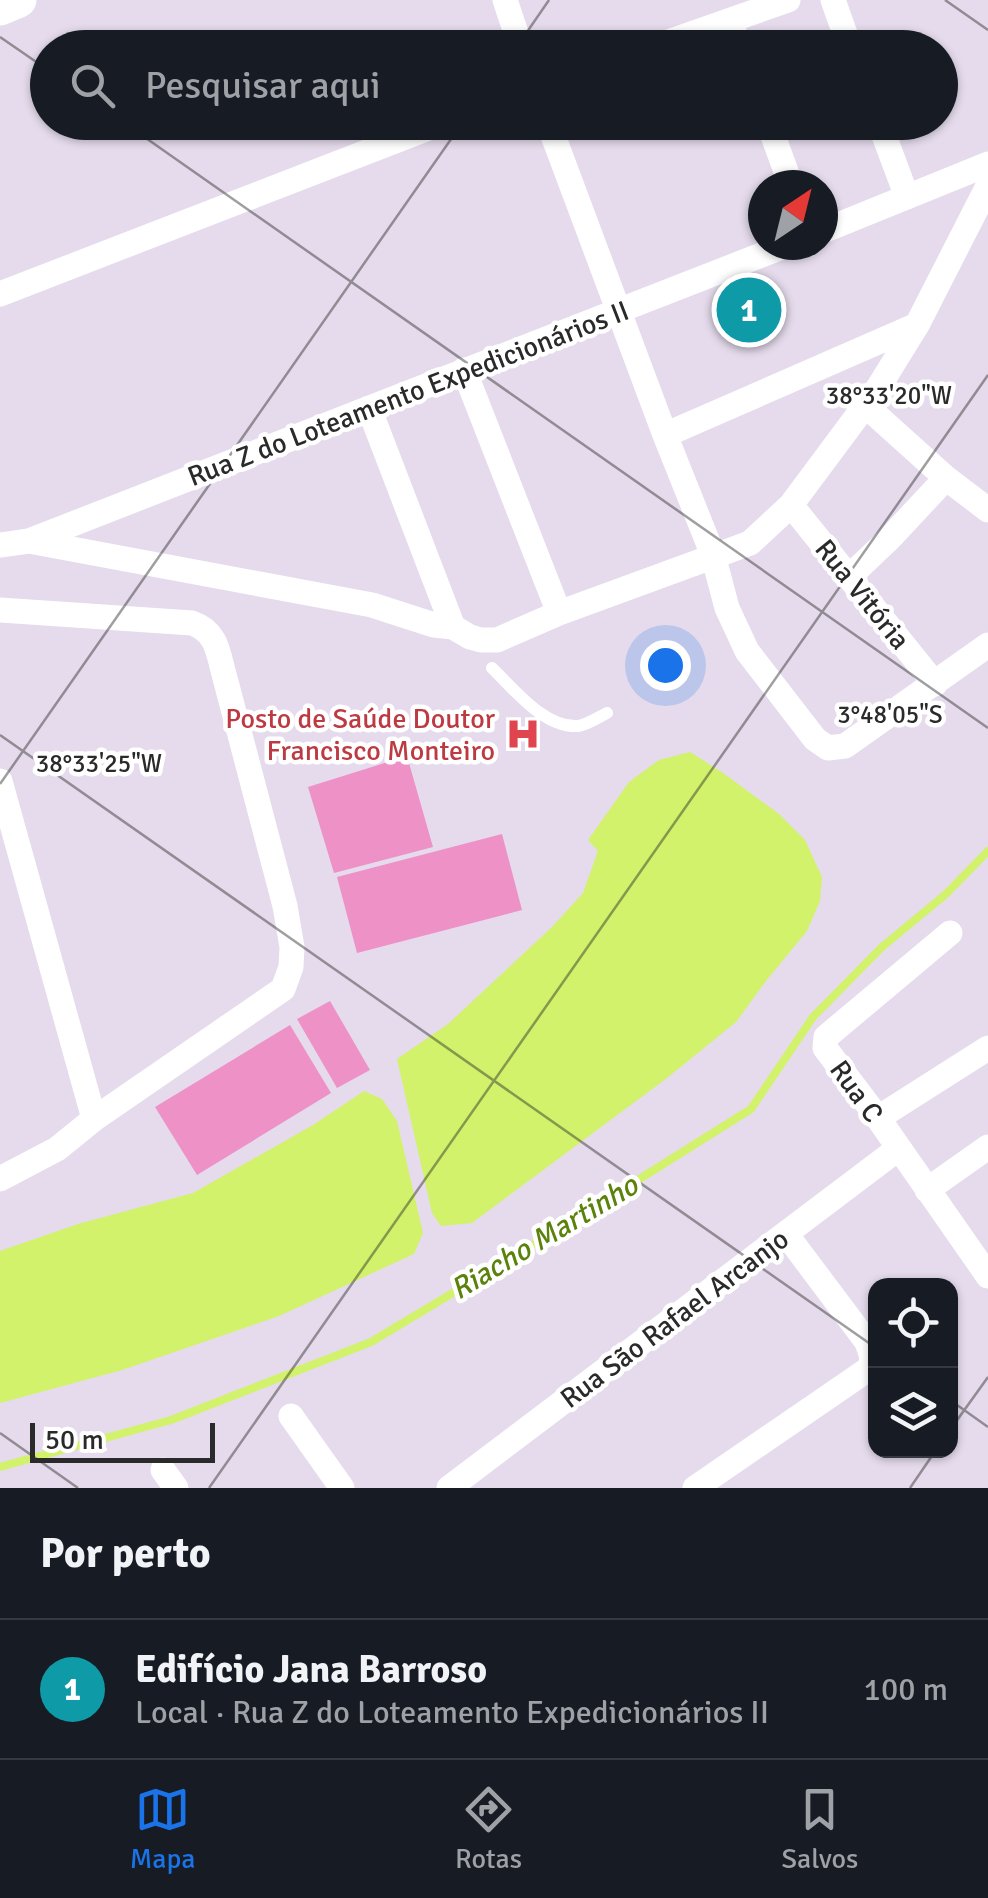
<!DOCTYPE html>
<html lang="pt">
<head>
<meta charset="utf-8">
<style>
	:root { --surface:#171b24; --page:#20242c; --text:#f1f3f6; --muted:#9ea1a6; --line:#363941; --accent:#1a73e8 }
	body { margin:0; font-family:Signika,sans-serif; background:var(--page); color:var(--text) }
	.controls { position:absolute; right:30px; bottom:30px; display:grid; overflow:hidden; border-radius:20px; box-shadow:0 2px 8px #0004 }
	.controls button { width:90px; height:90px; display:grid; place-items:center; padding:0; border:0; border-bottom:2px solid var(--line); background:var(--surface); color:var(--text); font:50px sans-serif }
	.compass { position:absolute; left:748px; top:170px; width:90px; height:90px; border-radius:50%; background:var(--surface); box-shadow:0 2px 8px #0004; rotate:35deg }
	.scale { position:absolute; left:30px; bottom:25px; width:185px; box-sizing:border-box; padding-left:10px; border:5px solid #2a2a2a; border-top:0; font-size:28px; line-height:35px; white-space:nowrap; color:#2a2a2a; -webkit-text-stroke:8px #fff; paint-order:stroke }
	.you { position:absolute; left:665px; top:665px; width:35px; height:35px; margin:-25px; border:8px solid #fff; border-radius:50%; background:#1a73e8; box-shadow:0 0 0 15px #1a73e833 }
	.badge { display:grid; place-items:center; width:65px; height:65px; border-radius:50%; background:var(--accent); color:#fff; font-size:32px; font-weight:700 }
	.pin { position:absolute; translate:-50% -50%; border:5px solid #fff; box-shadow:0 2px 10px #0006 }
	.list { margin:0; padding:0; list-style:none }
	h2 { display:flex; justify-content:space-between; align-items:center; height:130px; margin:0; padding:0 40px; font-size:42px }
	h2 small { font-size:32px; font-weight:400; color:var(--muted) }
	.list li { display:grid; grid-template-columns:65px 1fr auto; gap:30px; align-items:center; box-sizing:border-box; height:140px; padding:0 40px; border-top:2px solid var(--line) }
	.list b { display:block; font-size:38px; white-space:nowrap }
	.list p { margin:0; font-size:32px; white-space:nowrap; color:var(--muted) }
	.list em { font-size:32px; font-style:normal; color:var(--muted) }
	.icon { flex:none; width:55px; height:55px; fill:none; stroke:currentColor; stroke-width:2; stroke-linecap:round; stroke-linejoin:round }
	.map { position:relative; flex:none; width:988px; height:1488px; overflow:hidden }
	.search { position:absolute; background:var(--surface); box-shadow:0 2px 8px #0004; left:30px; right:30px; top:30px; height:110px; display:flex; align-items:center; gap:25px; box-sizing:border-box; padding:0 35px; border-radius:55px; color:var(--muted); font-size:38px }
	.sheet { height:270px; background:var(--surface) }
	nav { display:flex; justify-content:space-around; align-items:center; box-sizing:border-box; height:140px; border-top:2px solid var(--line); background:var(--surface); font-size:28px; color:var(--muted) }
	nav a { display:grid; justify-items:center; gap:5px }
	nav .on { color:var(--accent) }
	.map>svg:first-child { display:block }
</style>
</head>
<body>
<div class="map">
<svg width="988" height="1488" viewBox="0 0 988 1488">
	<rect width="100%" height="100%" fill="#e5dbec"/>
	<!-- pitch -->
	<path fill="#ed91c7" d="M407,756L433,847L334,873L308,787Z
		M502,834L522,910L357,953L337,877Z
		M330,1001L370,1070L337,1088L297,1019Z
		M290,1025L331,1093L197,1175L155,1107Z"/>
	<!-- water -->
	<path fill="#d1f26a" d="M690,752L723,773L779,814L805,840L822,877L820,901L807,931L766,981L736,1022L667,1078L472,1223L441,1226L432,1213L397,1059L448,1024L552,927L583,893L598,851L588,840L629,782L659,760Z
		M364,1091L382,1099L397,1121L423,1233L414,1254L279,1316L122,1370L0,1403V1251L78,1224L193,1193L313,1125Z"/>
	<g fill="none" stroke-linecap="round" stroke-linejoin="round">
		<!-- stream -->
		<path stroke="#d1f26a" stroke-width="8" d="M0,1467L171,1420L371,1342L571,1222L751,1109L813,1017L882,947L946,894L988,851"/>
		<!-- lane -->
		<path stroke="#fff" stroke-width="12" d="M492,668C514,689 544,728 578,726C587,725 599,717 607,713"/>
		<!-- street -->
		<path stroke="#fff" stroke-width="25" d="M505,0L521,48
			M833,0L850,48
			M730,21L740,48
			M651,48L788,0
			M548,122L665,435L713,555L727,608L747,651L815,739L828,748L845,746L988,645
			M768,122L791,185
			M879,122L907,197
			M823,231L988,164
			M0,294L444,122
			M464,370L559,613
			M866,406L946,478L988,510
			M369,408L453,627
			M665,435L917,325
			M791,505L935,684
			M29,541L787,245
			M0,545L29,541L372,605L434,625L453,627L470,637L481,640H497L559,613L750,543L791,505L878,388L917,325L988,186
			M850,576L890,538L946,478
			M0,610L192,623C218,632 218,654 225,678L285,906L292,947L291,967L283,989L94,1119L57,1149L0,1179
			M0,781L94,1119
			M950,933L826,1037L825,1048L878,1118L988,1276
			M878,1118L988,1048
			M927,1190L988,1147
			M291,1416L342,1488
			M163,1470L176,1488
			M449,1488L899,1148
			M695,1488L870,1368L872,1357L867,1342L786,1234"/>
		<!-- secondary -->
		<path stroke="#fff" stroke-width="35" d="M0,8L19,0"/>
	</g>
	<!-- ticks -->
	<path fill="none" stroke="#2a2a2a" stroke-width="2.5" stroke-opacity="0.45" d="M945,0L988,30M0,37L48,70M516,48L549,0M123,122L988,728M0,735L876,1348M0,784L463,122M950,1400L988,1427M950,1430L988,1377M0,1433L78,1488M209,1488L988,375M910,1488L936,1450"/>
	<!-- icons -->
	<defs>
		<g id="hospital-bare" transform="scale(2.7)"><path d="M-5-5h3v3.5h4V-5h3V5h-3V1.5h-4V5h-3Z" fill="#e0444e" stroke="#fff" stroke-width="2.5" paint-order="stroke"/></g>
	</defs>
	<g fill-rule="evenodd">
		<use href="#hospital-bare" x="523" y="734"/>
	</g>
	<g text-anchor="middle" stroke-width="9" stroke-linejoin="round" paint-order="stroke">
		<!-- street labels -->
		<g font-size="28" fill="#2a2a2a" stroke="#fff">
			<text transform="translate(408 393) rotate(-21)" y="10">Rua Z do Loteamento Expedicionários II</text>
			<text transform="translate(863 594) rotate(51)" y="10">Rua Vitória</text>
			<text transform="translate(857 1091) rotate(54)" y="10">Rua C</text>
			<text transform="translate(674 1318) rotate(-37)" y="10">Rua São Rafael Arcanjo</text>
		</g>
		<!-- health labels -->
		<g font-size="28" fill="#be3a42" stroke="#fff" text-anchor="end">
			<text x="495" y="728">Posto de Saúde Doutor<tspan x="495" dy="32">Francisco Monteiro</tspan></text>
		</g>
		<!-- water labels -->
		<g font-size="30" font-style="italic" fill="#5b820b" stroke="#fff">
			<text transform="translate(544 1237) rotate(-31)" y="10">Riacho Martinho</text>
		</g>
	</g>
	<g font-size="25" text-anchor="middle" fill="#2a2a2a" stroke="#fff" stroke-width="9" stroke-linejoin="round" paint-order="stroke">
		<text x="889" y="404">38°33'20"W</text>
		<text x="890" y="723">3°48'05"S</text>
		<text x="99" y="772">38°33'25"W</text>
	</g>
</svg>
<div class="controls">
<button><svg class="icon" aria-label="locate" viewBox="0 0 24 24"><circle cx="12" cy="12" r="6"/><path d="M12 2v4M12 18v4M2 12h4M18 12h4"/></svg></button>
<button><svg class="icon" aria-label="layers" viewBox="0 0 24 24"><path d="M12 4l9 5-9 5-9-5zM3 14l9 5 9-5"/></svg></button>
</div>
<svg class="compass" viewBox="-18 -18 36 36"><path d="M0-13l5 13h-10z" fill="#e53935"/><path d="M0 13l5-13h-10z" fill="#9ea1a6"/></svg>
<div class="scale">50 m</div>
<div class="you"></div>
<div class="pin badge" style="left:749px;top:310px;background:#0f9aa8">1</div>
<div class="search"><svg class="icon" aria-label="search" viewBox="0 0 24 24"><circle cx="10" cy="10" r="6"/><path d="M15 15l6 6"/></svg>Pesquisar aqui</div>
</div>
<section class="sheet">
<h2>Por perto<small></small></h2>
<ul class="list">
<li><span class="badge" style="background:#0f9aa8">1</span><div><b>Edifício Jana Barroso</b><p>Local · Rua Z do Loteamento Expedicionários II</p></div><em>100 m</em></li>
</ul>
</section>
<nav>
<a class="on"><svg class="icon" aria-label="map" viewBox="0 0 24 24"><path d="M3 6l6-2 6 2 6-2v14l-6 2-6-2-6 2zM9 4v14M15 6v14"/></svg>Mapa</a>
<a><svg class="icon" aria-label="directions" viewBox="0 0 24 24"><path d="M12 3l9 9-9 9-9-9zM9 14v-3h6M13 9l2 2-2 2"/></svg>Rotas</a>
<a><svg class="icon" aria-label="saved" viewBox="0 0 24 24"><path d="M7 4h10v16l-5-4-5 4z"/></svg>Salvos</a>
</nav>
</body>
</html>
